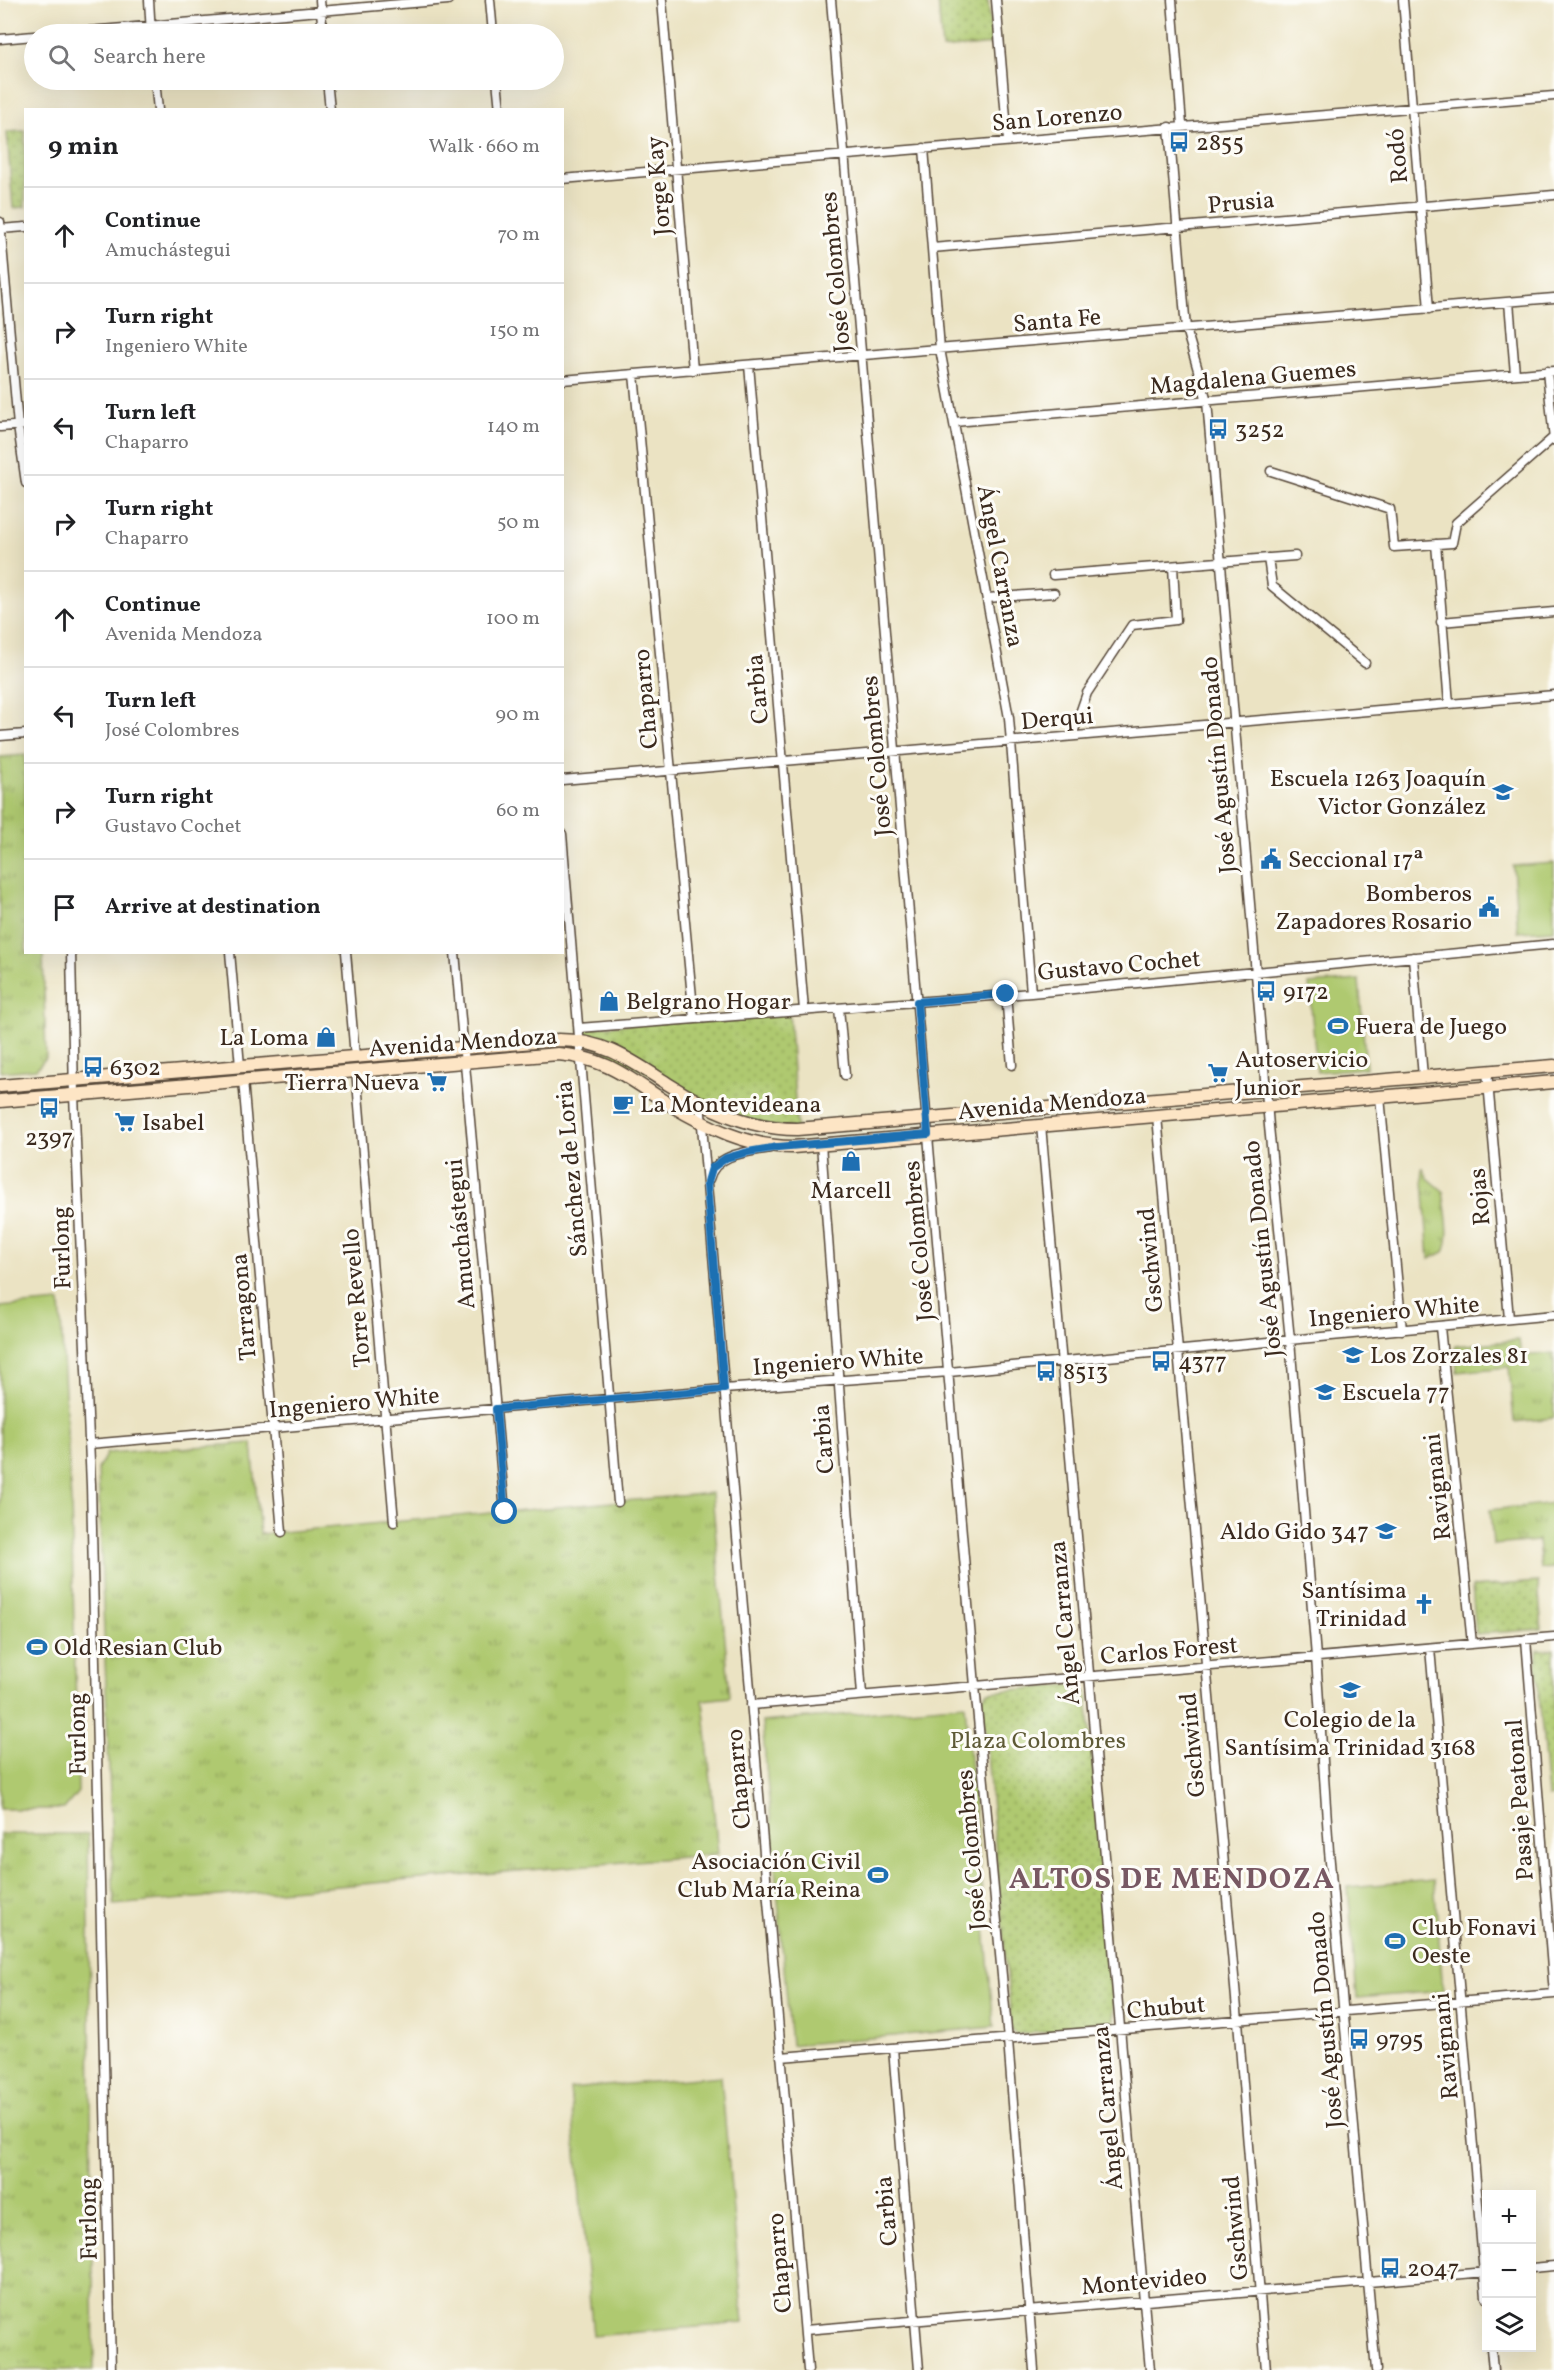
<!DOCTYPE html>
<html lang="en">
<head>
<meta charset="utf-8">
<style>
	:root { --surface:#fff; --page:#f2f2f2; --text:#202124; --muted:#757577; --line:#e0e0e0 }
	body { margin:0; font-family:Vollkorn,serif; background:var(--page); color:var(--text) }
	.controls { position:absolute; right:18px; bottom:18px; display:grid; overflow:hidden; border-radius:0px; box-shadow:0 6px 24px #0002 }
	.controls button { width:54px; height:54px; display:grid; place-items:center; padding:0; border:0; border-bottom:2px solid var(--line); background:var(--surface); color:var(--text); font:30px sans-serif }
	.stop { position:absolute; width:18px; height:18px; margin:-14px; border:4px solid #1f6fb2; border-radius:50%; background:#fff }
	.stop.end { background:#1f6fb2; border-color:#fff; box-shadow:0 2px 6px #0008 }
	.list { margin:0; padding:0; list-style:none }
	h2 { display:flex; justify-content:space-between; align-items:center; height:78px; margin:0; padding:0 24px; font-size:26px }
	h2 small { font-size:20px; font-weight:400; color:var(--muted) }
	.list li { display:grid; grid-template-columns:39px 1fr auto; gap:18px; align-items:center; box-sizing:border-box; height:96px; padding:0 24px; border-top:2px solid var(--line) }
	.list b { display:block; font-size:22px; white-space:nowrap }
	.list p { margin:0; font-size:20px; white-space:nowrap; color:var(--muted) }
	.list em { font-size:20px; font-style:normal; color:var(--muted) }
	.icon { flex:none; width:33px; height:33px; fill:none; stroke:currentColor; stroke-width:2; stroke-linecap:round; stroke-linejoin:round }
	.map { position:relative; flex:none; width:1554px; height:2370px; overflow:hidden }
	.search { position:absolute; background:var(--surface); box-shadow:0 6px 24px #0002; left:24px; top:24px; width:540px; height:66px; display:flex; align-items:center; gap:15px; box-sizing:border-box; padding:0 21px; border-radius:33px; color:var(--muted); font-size:22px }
	.panel { position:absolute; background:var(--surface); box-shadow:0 6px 24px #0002; left:24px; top:108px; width:540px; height:846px; border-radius:0px }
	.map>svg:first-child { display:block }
</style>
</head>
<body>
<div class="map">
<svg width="1554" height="2370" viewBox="0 0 1554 2370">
	<defs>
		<pattern id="grass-tufts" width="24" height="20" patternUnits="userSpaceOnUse" patternTransform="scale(1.5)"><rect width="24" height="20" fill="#afc96f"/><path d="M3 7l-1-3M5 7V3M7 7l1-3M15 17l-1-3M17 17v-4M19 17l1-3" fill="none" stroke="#90a35b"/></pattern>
		<pattern id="park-dots" width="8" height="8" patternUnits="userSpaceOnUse" patternTransform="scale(1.5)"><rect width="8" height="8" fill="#afc96f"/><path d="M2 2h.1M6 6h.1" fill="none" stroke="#90a35b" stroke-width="1.8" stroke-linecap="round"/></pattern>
	</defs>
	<rect width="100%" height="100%" fill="#fdfcf7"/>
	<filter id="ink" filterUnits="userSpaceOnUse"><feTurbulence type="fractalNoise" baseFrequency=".0167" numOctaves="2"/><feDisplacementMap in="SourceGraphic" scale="12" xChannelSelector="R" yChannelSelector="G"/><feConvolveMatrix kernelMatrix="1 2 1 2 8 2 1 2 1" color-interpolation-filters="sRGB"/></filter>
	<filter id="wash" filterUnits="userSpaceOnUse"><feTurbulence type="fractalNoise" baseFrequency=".008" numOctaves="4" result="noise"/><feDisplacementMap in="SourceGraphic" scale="24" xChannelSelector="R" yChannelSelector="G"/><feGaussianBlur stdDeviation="1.35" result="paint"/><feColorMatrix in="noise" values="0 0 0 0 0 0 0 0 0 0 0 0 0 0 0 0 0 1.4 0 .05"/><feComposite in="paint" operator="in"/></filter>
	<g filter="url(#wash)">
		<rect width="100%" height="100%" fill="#ebe3c3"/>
		<!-- grass -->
		<path fill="url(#grass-tufts)" stroke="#757a46" stroke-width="1.5" d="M25,755L26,952L43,953L46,1058L36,1069L0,1072V757Z
			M1422,1167L1428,1178L1443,1191C1445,1210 1452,1235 1444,1252L1429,1259Z
			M1519,1340L1521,1356L1554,1353V1418L1514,1422L1509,1367L1457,1372L1455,1346Z
			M252,1443L260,1534L712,1493L730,1697L703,1700L718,1854L114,1905L98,1469L107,1453Z
			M1554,1503V1568L1541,1569L1538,1541L1493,1545L1490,1510Z
			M0,1834H88L94,2370H0Z"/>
		<!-- park -->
		<path fill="url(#park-dots)" stroke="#757a46" stroke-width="1.5" d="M938,0H988L992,44L942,49Z
			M25,131V207L13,208L7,132Z
			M789,1012L797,1129L753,1124L580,1040L579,1028Z
			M1538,1582L1542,1629L1476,1634L1472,1587Z
			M1554,1649V1796L1548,1797L1536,1661L1538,1650Z
			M1080,1684L1087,1693L1114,2020L1109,2027L1016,2034L1012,2031L982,1698L988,1692Z"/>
		<!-- pitch -->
		<path fill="#afc96f" stroke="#757a46" stroke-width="1.5" d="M1554,863V930L1518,932L1513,866Z
			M1359,980L1366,1068L1317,1072L1309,984Z
			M60,1302L71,1502L78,1792L64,1809H0V1307Z
			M965,1704L994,2027L791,2045L762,1722Z
			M1434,1880L1443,1991L1357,1998L1348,1887Z
			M721,2076L743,2323L593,2336L570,2089Z"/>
	</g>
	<g filter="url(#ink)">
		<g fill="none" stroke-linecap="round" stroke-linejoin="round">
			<!-- street casing -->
			<g stroke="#554637" stroke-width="11">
				<path id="street" d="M149,0L151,34
					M320,0L323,34
					M490,0L493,34
					M662,0L693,370
					M831,0L975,1686L1008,2040L1034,2370
					M996,0L1008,141
					M1172,0L1182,125
					M1403,0L1429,309
					M54,34L448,0
					M0,39L34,36
					M155,80L158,110
					M327,80L330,110
					M497,80L500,110
					M1169,127L1186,329L1207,401L1269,1126L1290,1340L1316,1657L1329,1851L1376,2370
					M924,148L940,349L1009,718L1031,993
					M562,179L1554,96
					M0,222L18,426L26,483
					M0,229L26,227
					M932,248L1554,195
					M1509,302L1515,374
					M749,365L804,1010
					M1547,371L1554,440
					M634,374L694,1019
					M562,380L1554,298
					M954,422L1554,371
					M0,427L26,425
					M1271,471L1390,509L1394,547L1452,543L1456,523L1554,437
					M1436,544L1449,704
					M1268,558L1272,586L1365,663
					M1053,575L1295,556
					M987,598L1054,593
					M1441,622L1554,612
					M0,736L26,734
					M1072,736L1087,693L1132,625L1176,620L1173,566
					M562,780L1554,695
					M562,834L618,1502
					M71,952L74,1095L91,1485L111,2370
					M230,952L240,1066
					M346,952L355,1057
					M455,952L505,1512
					M1413,957L1423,1077
					M1006,995L1012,1065
					M839,1008L845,1075
					M579,1028L1031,993L1554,944
					M356,1070L394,1522
					M1487,1071L1509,1319
					M243,1080L282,1532
					M1380,1097L1402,1330
					M700,1102L808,2370
					M1157,1116L1238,2021L1266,2370
					M1041,1125L1150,2370
					M821,1144L862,1695
					M709,1179C716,1153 748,1152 770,1148
					M1440,1327L1472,1644
					M89,1444L724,1389L949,1372L1554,1315
					M1526,1639L1554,1994
					M1430,1648L1486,2297
					M751,1705L1554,1637
					M893,2048L919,2370
					M781,2057L1554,1994
					M1532,2268L1554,2266
					M805,2330L1486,2272
					M1491,2348L1493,2370"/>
			</g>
			<!-- secondary casing -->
			<g stroke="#554637" stroke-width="15">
				<path id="secondary" d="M0,1086L559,1040C604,1040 632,1061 668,1084C707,1109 750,1129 797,1129L1554,1066
					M0,1101L558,1054C608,1058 629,1079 669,1104C707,1127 748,1147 793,1147L1554,1082"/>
			</g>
			<!-- street -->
			<use href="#street" stroke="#fff" stroke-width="8"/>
			<!-- secondary -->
			<use href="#secondary" stroke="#fde5c5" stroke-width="12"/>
		</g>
	</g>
	<g fill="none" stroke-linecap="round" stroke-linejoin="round" filter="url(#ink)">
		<!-- route -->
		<path stroke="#1f6fb2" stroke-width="8" d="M505,1512L496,1409L724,1389L707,1185L712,1168L726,1158L748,1152L778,1147L928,1134L917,1002L1006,994"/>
	</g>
	<!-- icons -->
	<defs>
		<g id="bus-bare" transform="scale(1.62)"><path d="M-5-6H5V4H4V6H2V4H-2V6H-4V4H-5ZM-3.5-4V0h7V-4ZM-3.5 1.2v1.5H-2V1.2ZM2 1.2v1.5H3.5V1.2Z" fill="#1f6fb2" stroke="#fdfcf7" stroke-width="2.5" paint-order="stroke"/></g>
		<g id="school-bare" transform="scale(1.62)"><path d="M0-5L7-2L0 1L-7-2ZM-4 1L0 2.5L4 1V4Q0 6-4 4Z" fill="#1f6fb2" stroke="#fdfcf7" stroke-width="2.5" paint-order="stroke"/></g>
		<g id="civic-bare" transform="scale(1.62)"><path d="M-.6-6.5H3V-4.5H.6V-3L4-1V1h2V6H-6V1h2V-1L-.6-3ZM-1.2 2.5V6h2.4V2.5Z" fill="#1f6fb2" stroke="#fdfcf7" stroke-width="2.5" paint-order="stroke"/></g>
		<g id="shop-bare" transform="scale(1.62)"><path d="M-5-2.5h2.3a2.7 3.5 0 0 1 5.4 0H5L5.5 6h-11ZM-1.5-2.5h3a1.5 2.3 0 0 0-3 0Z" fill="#1f6fb2" stroke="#fdfcf7" stroke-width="2.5" paint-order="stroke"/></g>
		<g id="stadium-bare" transform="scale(1.62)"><path d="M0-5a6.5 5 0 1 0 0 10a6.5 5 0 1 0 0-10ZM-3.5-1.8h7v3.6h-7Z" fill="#1f6fb2" stroke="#fdfcf7" stroke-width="2.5" paint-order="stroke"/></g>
		<g id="supermarket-bare" transform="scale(1.62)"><path d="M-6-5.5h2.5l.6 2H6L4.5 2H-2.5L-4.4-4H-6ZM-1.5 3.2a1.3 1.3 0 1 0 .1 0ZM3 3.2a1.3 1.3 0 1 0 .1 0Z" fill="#1f6fb2" stroke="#fdfcf7" stroke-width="2.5" paint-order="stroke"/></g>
		<g id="cafe-bare" transform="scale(1.62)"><path d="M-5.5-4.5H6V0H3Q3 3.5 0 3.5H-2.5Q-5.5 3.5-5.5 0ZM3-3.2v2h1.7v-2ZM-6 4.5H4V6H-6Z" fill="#1f6fb2" stroke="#fdfcf7" stroke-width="2.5" paint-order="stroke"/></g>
		<g id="church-bare" transform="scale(1.62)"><path d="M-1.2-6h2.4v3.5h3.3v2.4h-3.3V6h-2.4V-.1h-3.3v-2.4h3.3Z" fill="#1f6fb2" stroke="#fdfcf7" stroke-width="2.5" paint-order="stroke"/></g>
	</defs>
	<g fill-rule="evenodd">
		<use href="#bus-bare" x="1179" y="142"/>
		<use href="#bus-bare" x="1218" y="429"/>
		<use href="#school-bare" x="1503" y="792"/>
		<use href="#civic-bare" x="1271" y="859"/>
		<use href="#civic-bare" x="1489" y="907"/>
		<use href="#bus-bare" x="1266" y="991"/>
		<use href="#shop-bare" x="609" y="1001"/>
		<use href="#stadium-bare" x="1338" y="1026"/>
		<use href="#shop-bare" x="326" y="1037"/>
		<use href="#bus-bare" x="93" y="1067"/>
		<use href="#supermarket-bare" x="1218" y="1073"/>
		<use href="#supermarket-bare" x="437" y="1082"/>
		<use href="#cafe-bare" x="623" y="1104"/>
		<use href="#bus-bare" x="49" y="1108"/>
		<use href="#supermarket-bare" x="125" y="1122"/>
		<use href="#shop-bare" x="851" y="1161"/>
		<use href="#school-bare" x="1353" y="1355"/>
		<use href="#bus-bare" x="1161" y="1361"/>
		<use href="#bus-bare" x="1046" y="1371"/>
		<use href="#school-bare" x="1325" y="1392"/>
		<use href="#school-bare" x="1386" y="1531"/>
		<use href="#church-bare" x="1424" y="1604"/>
		<use href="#stadium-bare" x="37" y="1647"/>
		<use href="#school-bare" x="1350" y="1690"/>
		<use href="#stadium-bare" x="878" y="1875"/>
		<use href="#stadium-bare" x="1395" y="1941"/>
		<use href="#bus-bare" x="1359" y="2039"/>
		<use href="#bus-bare" x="1390" y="2268"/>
	</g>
	<g text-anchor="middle" stroke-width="6" stroke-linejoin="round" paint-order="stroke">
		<!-- street labels -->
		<g font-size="24" fill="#3b2a1e" stroke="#fdfcf7">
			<text transform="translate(1057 117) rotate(-5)" y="8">San Lorenzo</text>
			<text transform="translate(1397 156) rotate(-95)" y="8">Rodó</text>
			<text transform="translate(658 186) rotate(-95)" y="8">Jorge Kay</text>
			<text transform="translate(1241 202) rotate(-5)" y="8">Prusia</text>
			<text transform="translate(835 272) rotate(-95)" y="8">José Colombres</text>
			<text transform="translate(1057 320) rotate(-5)" y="8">Santa Fe</text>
			<text transform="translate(1253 377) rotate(-5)" y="8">Magdalena Guemes</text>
			<text transform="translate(1001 566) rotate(79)" y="8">Ángel Carranza</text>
			<text transform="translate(757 689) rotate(-95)" y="8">Carbia</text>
			<text transform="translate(645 699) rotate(-95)" y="8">Chaparro</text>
			<text transform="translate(1057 718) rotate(-5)" y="8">Derqui</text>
			<text transform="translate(876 756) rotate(-95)" y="8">José Colombres</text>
			<text transform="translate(1218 765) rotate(-95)" y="8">José Agustín Donado</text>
			<text transform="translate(1119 965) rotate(-5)" y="8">Gustavo Cochet</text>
			<text transform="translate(463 1042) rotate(-4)" y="8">Avenida Mendoza</text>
			<text transform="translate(1052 1103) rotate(-5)" y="8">Avenida Mendoza</text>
			<text transform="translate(571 1169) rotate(-95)" y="8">Sánchez de Loria</text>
			<text transform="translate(1479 1197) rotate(-95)" y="8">Rojas</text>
			<text transform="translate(460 1234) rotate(-95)" y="8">Amuchástegui</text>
			<text transform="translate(918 1241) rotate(-95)" y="8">José Colombres</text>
			<text transform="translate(61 1248) rotate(-92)" y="8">Furlong</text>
			<text transform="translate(1262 1249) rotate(-96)" y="8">José Agustín Donado</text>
			<text transform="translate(1150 1260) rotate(-95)" y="8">Gschwind</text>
			<text transform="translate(356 1298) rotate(-95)" y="8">Torre Revello</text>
			<text transform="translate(243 1307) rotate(-95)" y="8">Tarragona</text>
			<text transform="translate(1394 1311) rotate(-5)" y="8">Ingeniero White</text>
			<text transform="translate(838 1361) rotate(-4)" y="8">Ingeniero White</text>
			<text transform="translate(354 1402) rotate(-5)" y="8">Ingeniero White</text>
			<text transform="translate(823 1439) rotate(-94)" y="8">Carbia</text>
			<text transform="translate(1437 1487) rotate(-96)" y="8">Ravignani</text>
			<text transform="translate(1064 1623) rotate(-95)" y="8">Ángel Carranza</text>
			<text transform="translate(1169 1650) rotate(-5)" y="8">Carlos Forest</text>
			<text transform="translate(77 1734) rotate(-91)" y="8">Furlong</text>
			<text transform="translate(1192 1745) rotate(-95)" y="8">Gschwind</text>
			<text transform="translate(738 1779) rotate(-95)" y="8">Chaparro</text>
			<text transform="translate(1519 1800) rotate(-94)" y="8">Pasaje Peatonal</text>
			<text transform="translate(971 1850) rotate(-95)" y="8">José Colombres</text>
			<text transform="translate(1166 2007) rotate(-5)" y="8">Chubut</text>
			<text transform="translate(1325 2020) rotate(-95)" y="8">José Agustín Donado</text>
			<text transform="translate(1445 2046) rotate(-95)" y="8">Ravignani</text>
			<text transform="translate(1107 2108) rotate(-95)" y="8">Ángel Carranza</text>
			<text transform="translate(886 2211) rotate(-95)" y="8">Carbia</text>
			<text transform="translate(88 2219) rotate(-91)" y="8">Furlong</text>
			<text transform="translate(1235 2228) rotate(-95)" y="8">Gschwind</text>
			<text transform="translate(779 2263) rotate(-95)" y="8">Chaparro</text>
			<text transform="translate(1144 2281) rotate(-5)" y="8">Montevideo</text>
		</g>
		<!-- poi labels -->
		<g font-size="24" fill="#3b2a1e" stroke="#fdfcf7" text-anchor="start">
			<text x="1196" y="150">2855</text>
			<text x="1235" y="437">3252</text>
			<text x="1486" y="786" text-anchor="end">Escuela 1263 Joaquín<tspan x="1486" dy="28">Victor González</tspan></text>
			<text x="1288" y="867">Seccional 17ª</text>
			<text x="1472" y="901" text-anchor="end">Bomberos<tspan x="1472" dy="28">Zapadores Rosario</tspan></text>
			<text x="1283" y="999">9172</text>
			<text x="626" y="1009">Belgrano Hogar</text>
			<text x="1355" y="1034">Fuera de Juego</text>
			<text x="309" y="1045" text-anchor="end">La Loma</text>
			<text x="1235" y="1067">Autoservicio<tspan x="1235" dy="28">Junior</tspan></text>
			<text x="110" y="1075">6302</text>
			<text x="420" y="1090" text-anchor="end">Tierra Nueva</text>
			<text x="640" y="1112">La Montevideana</text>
			<text x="142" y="1130">Isabel</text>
			<text x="49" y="1145" text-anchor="middle">2397</text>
			<text x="851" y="1198" text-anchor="middle">Marcell</text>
			<text x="1370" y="1363">Los Zorzales 81</text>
			<text x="1178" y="1369">4377</text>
			<text x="1063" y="1379">8513</text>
			<text x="1342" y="1400">Escuela 77</text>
			<text x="1369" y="1539" text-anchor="end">Aldo Gido 347</text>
			<text x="1407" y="1598" text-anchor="end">Santísima<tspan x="1407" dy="28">Trinidad</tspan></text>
			<text x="54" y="1655">Old Resian Club</text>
			<text x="1350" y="1727" text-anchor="middle">Colegio de la<tspan x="1350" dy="28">Santísima Trinidad 3168</tspan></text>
			<text x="861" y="1869" text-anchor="end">Asociación Civil<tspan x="861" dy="28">Club María Reina</tspan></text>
			<text x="1412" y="1935">Club Fonavi<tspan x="1412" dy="28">Oeste</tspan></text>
			<text x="1376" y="2047">9795</text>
			<text x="1407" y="2276">2047</text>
		</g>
		<!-- park labels -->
		<g font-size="24" fill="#5e5a36" stroke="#fdfcf7">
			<text x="1038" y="1748">Plaza Colombres</text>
		</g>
		<!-- district labels -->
		<g font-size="30" font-weight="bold" letter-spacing="1.5" fill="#785863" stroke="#fdfcf7">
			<text x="1172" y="1888">ALTOS DE MENDOZA</text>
		</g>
	</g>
</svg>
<div class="controls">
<button>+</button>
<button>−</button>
<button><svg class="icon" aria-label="layers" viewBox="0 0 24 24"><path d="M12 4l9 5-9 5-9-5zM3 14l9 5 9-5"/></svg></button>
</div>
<div class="stop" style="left:505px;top:1512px"></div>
<div class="stop end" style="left:1006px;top:994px"></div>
<div class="search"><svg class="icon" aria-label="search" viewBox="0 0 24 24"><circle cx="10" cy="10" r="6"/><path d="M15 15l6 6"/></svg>Search here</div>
<section class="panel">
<h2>9 min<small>Walk · 660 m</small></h2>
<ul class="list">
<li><svg class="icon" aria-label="ahead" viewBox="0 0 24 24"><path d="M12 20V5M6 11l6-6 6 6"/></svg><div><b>Continue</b><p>Amuchástegui</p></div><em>70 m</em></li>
<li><svg class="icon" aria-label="right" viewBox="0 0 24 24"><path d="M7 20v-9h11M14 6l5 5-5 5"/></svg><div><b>Turn right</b><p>Ingeniero White</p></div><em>150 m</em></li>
<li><svg class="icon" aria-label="left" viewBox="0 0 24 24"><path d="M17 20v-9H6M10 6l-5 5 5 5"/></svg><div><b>Turn left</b><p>Chaparro</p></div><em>140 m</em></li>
<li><svg class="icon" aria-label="right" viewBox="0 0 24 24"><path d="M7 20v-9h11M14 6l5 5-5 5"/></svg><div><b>Turn right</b><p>Chaparro</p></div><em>50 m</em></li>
<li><svg class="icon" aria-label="ahead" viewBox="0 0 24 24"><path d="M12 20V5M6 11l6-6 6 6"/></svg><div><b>Continue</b><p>Avenida Mendoza</p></div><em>100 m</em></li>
<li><svg class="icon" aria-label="left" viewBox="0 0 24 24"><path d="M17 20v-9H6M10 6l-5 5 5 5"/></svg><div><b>Turn left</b><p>José Colombres</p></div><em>90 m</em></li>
<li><svg class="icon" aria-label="right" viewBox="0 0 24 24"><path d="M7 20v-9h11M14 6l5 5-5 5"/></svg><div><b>Turn right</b><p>Gustavo Cochet</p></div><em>60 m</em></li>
<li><svg class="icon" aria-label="arrive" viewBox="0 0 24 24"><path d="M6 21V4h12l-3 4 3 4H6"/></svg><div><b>Arrive at destination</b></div></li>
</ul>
</section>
</div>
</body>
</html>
